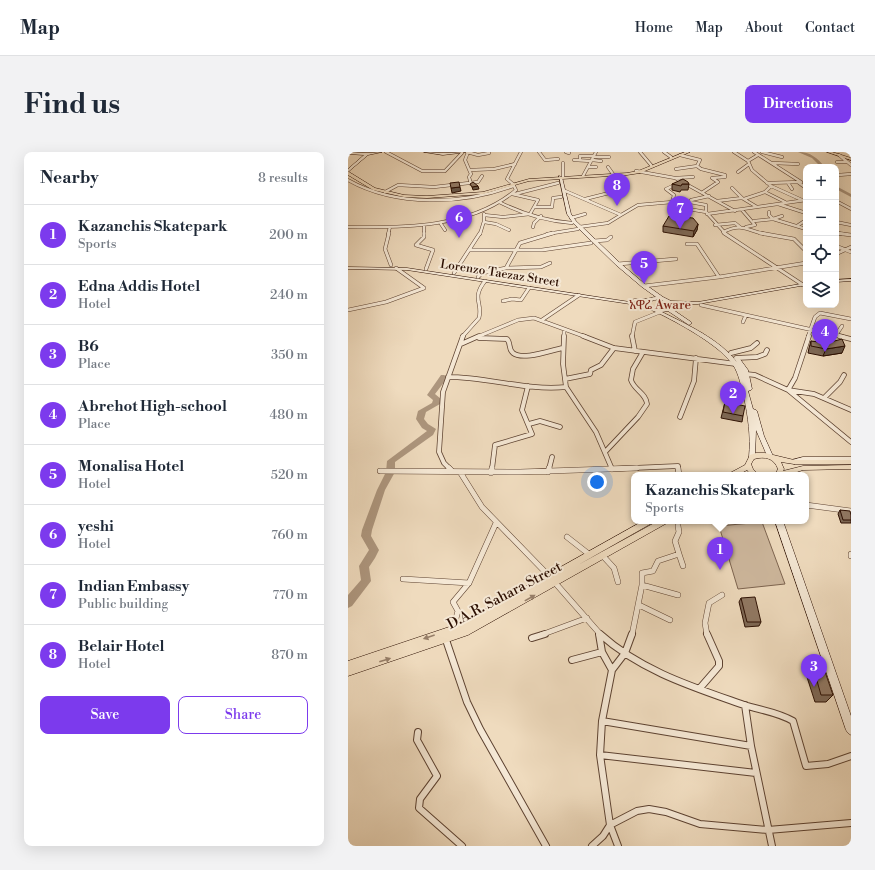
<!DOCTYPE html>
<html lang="en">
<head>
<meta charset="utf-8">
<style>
	:root { --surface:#fff; --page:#f2f2f3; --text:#1f2937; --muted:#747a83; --line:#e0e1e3; --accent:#7c3aed }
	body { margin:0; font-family:"Libre Bodoni","Noto Serif Ethiopic",serif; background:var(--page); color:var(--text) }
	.controls { position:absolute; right:12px; top:12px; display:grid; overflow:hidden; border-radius:8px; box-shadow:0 4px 16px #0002 }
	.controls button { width:36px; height:36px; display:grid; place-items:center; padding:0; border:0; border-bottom:1px solid var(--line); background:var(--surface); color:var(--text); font:20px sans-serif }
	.you { position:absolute; left:249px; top:330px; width:14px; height:14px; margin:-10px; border:3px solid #fff; border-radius:50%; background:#1a73e8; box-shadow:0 0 0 6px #1a73e833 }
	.badge { display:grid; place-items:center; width:26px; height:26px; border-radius:50%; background:var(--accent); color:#fff; font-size:13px; font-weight:700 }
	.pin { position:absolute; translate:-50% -33px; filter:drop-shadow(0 1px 2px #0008) }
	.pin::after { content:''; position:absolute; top:21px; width:14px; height:12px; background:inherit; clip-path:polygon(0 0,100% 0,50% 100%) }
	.popup { position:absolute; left:283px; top:320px; width:178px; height:52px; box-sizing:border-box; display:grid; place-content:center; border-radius:8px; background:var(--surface); filter:drop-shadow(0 1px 3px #0005); font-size:13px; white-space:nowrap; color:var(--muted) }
	.popup b { font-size:15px; color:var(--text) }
	.popup::after { content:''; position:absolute; left:50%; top:100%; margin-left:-8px; border:8px solid transparent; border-top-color:var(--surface) }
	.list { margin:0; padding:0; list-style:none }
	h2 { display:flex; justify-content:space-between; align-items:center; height:52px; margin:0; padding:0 16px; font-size:17px }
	h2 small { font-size:13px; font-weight:400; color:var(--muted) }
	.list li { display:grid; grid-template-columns:26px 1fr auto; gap:12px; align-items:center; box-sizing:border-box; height:60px; padding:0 16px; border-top:1px solid var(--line) }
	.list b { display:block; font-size:15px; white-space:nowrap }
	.list p { margin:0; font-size:13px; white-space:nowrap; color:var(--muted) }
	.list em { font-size:13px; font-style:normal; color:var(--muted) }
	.actions { display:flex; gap:8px; padding:12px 16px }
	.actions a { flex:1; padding:9px 0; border:1px solid var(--accent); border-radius:8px; text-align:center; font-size:14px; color:var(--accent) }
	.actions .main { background:var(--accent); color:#fff }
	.icon { flex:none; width:22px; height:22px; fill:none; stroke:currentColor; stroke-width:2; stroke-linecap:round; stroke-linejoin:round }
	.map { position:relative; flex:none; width:503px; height:694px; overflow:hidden; border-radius:8px }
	header { display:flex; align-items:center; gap:24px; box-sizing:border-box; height:56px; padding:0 20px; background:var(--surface); border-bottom:1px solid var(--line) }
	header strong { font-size:19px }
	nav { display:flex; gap:22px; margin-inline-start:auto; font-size:14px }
	.intro { display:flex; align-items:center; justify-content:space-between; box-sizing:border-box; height:96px; padding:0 24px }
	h1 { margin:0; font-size:28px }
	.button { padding:10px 18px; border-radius:8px; background:var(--accent); color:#fff; font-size:14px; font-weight:700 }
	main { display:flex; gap:24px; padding:0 24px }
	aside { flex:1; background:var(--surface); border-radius:8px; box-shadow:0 4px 16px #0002 }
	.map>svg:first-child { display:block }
</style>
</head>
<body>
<header>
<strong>Map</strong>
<nav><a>Home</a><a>Map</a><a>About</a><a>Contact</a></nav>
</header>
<div class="intro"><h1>Find us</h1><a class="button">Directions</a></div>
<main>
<aside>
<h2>Nearby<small>8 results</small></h2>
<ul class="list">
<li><span class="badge">1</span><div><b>Kazanchis Skatepark</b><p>Sports</p></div><em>200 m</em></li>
<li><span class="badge">2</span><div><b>Edna Addis Hotel</b><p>Hotel</p></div><em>240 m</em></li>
<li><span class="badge">3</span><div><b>B6</b><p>Place</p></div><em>350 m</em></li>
<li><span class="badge">4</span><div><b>Abrehot High-school</b><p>Place</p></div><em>480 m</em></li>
<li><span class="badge">5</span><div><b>Monalisa Hotel</b><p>Hotel</p></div><em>520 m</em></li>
<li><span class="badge">6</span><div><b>yeshi</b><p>Hotel</p></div><em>760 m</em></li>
<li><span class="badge">7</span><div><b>Indian Embassy</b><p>Public building</p></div><em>770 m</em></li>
<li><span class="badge">8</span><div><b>Belair Hotel</b><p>Hotel</p></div><em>870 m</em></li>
</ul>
<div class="actions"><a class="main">Save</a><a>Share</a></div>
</aside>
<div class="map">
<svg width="503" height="694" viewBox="0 0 503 694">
	<rect width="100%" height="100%" fill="#efdbbe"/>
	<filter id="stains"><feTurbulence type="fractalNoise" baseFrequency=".005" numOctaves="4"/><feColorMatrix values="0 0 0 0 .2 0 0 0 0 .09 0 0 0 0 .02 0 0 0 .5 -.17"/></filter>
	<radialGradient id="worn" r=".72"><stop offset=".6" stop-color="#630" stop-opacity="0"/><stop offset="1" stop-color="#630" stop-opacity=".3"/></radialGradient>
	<!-- green -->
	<path fill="#ceb89e" stroke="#7d6450" d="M414,370L437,432L390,437L371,374Z"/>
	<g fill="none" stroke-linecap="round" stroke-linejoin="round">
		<!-- river -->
		<path fill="#ad967e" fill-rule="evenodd" d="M450,0C463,0 469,6 477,15H473L464,6Z
			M488,34L503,42V45L488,37Z
			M93,223H96L100,225L87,242L93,247L92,252L78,260L76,267L80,272L88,277L85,283L47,310V320L37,338L24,378L23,384L31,398L27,406L21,415L23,429L4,454L0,456V443L13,428L11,414L21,398L13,384L14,378L29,338L38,320L39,309L79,279L74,276L68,267L70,259L84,251L85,248L79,243Z"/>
		<!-- street-far4 casing -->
		<g stroke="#5d4231" stroke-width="3.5">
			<path id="street-far4" d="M38,0L74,19H97L114,1
				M119,0L130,3L141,1
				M120,0L117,8L123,22L121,25L123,32
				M191,0L197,8L210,7
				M218,0L221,1
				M292,0L303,13
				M316,0L323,5
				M386,0L400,9L404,18L423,34L454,48
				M406,0L453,30L419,31
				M414,0L434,5
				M491,3L503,13
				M245,5H261
				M226,8L243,9
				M232,8V4H246
				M244,8L253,9
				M400,9L410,3
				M489,10H498
				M215,11V25
				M425,11L450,12
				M349,14L353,17L377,23V25L364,26L370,30L355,40
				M240,15H248
				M260,15L265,22
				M328,17L349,14L352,8L332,3
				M122,18L146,17L167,12
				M288,19L327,26L345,25
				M390,20L401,12
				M490,23L503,22
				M235,24L248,0
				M327,26L387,59
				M0,28C48,55 114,53 165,34
				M440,31L444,37
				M451,31L458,36
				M329,32L318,37L326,43L324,50L329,55L358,60
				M423,34L417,40L437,50
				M384,36L394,46L409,55
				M215,38L273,63L260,71L231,75
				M37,40L50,33L86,35L130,30L134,24
				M167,42L210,31
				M361,44L343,48L342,50L358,53V60L378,82
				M237,47L269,39
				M396,47L417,40
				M369,49L394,46
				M488,49L503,57
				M151,50C173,61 199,69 224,71
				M430,52L458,61
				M187,55H204L205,46L213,45
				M394,58L407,73L398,75
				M421,60V63L425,67L434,64
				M359,62L458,48
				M136,63L155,65L182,62L190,48L164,42
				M273,63L290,53L324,50
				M223,66L237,62
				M406,69L425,67L458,77
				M136,70L148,72L161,78
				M488,70L503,73
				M93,72L97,78
				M367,73L387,71L392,75
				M449,74L458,68
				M0,75C56,76 123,76 168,38L165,32L159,27L173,0
				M76,75V82
				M185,75L186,71L193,64
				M375,80C395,70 399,79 417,82
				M488,81L495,82
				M40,82L42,75
				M132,82L136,69V62
				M199,82L230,77"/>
		</g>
		<!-- street-far3 casing -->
		<g stroke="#5d4231" stroke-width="4">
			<path id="street-far3" d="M41,81L37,97L43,113
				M376,81L455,133
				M412,81L446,87L458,99
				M488,81L503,83
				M246,89L259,88L263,85
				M339,92H349L371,125
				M68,93L85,98L78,117
				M68,93L76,85V81
				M488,94L503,100
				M123,98H194L243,91
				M488,102L503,95
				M270,112L328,107
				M48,116L76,136
				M158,116L193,115L202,111
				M106,121L132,81
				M130,125L134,121L158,116L172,91L205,81
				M296,134L371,125L458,111
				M155,149L164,147L173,148L181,136
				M353,153L496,185
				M0,158L38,150L76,136
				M194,168L231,143
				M395,170L398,163
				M488,183L494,174
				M114,185L131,166C135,150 123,147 137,129
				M129,185L170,168L186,166L238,185
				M216,185V179
				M284,185L287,170L312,160
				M460,185L467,165L472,161L503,167"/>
		</g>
		<!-- street-far2 casing -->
		<g stroke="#5d4231" stroke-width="5.5">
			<path id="street-far2" d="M216,184L215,212L218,235L248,280L264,317
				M235,184L266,196L388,212
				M284,184L287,199
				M461,184L447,226L440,238L503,290
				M491,184L503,187
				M131,186L159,187C163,191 160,197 165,201C175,209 203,198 215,196
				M113,192L131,184
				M383,201L403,196L409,191
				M388,206L409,205L417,202L419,198
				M398,222L407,223L440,238L466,242L503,258
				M100,225C140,225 178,239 218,235
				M217,227L242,222L243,218L253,213L266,196
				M476,246L492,230L496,223
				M332,265L346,229L348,206
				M181,272L192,269L212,275
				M257,300L290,265L299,252C298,241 286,238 283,228L285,217L295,200
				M102,317L96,311L91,300L95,240L115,184
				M144,317L147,293L184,282L174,258L180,234
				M201,317L204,305
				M262,317L330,314V317"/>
		</g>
		<!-- street-far1 casing -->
		<g stroke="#5d4231" stroke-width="6">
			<path id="street-far1" d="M101,316L104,319
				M263,316L264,317
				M330,316L331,323
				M32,319L172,320L289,316
				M112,320L134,355L202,425L253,483
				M200,320L201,316
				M143,321L144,316
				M458,353L503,359
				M219,385L242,403
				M331,402L335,414
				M503,402V404
				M254,403L266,416L270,430
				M55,427L121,431
				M294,433L330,443
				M291,453L322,468
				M105,477L110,459L105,450L121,431L148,371
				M251,481V483
				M193,483L239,466
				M284,483L294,433V421L305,419L310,409L331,402L327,389L331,380L330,374
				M359,483L357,471L361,451L374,443"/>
		</g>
		<!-- street casing -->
		<g stroke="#5d4231" stroke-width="8">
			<path id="street" d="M251,482L254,500L264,518
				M252,482C293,519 345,535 396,553C412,558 430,560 445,569L458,614L480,612L503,604
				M184,486L197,482
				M98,488L119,550L132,577L198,694
				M224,508L254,500
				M352,536L371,514V509L359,482
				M254,569L403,594L397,553
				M70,580L69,588L89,624L72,647L71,656L114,694
				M403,594L424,694
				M252,603L408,621
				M244,694L255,684L262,673L289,659L301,657L318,660L352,672L420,678L503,671
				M270,694L262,673L252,603L254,569L264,518L277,501L284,482"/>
		</g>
		<!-- secondary casing -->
		<g stroke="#2c0f02" stroke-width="1">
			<path id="secondary" d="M0,0L19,1L34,0L20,3L0,20V17L16,3L0,2Z
				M76,0L95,1L120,0L95,3Z
				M211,24L214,25L223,62L228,69L272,111L298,133L315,145L323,149L350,150L458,131V133L350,152H325V154L324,157L343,170L344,171L341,173L320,159L314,160C340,173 371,187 389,210L387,208L388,207H392L400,218L404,237L403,238L400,239L405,257L408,258L409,259L416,284L425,304L424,306H420L408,278L407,305L404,307L401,305C403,284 400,265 396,245C393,234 391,222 385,213C373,194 329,170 308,160C300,156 290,155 282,152L59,118L0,117V115L59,116L282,150L310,157L319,156L321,154L320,151C309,146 311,147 300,150C295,151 288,150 283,149V148C287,146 292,148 297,147C301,147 304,145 308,145L294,135L268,113L225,71L219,62Z
				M503,127V129L488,130V128Z
				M455,305H503V309H455L446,312L443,310L444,308Z
				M427,369H435L503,564V583L500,581L498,578Z"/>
		</g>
		<!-- primary casing -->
		<g stroke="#2c0f02" stroke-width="1">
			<path id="primary" d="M337,0H342L292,21L279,23L181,29L135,42L79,46L56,45L25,38L0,23V20H1L27,36L56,43L79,44L135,40L181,27L279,21L290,19Z
				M479,0H484L503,6V8Z
				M408,301H417L446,308H503V312H446L433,310L436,317L435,319L455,314L503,313V317L455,318L440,323H427L430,317C426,306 417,304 406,307L403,312L405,317L411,323H403L399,318L390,323H381L382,321L397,313L402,303Z
				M295,369H305L304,371L230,413L310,369H320L319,371L120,483L0,524V509L104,474L125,464Z"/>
		</g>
		<!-- street-far4 -->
		<use href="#street-far4" stroke="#f5e8d5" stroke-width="2.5"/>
		<!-- street-far3 -->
		<use href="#street-far3" stroke="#f5e8d5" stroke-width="3"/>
		<!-- street-far2 -->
		<use href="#street-far2" stroke="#f5e8d5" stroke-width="4"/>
		<!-- street-far1 -->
		<use href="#street-far1" stroke="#f5e8d5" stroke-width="5"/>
		<!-- street -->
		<use href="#street" stroke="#f5e8d5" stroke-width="6"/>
		<!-- secondary -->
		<use href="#secondary" fill="#f5e8d5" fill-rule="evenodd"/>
		<!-- primary -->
		<use href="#primary" fill="#efdbbe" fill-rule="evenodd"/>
	</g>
	<!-- wall -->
	<path fill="#7d6856" stroke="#2c0f02" d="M324,32H341L340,38H333L332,40L324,38Z
		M350,72L349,78L345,85L315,80V74Z
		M463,189L494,201L475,204L460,201L461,196Z
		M377,250L395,264L394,270L373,266Z
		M492,358L503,363V371H493L490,362Z
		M393,446L413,470L411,474L397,475L391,450Z
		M464,511L485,543L478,550H467L457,519Z"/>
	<!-- shaded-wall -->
	<path fill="#665546" stroke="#2c0f02" d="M130,34L131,37L125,38L124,35Z
		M112,35L113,39L104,41L103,36Z
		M350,72L349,78L345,85L346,79Z
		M497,194L494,201L475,204L478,197Z"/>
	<!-- building -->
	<path fill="#917964" stroke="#2c0f02" d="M335,27L340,30L341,32H334L333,34L324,32Z
		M111,30L112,35L103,36L102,31Z
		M125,30L130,34L124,35L122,32Z
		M321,64L345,66L350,72L346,79L315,74Z
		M494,187L497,194L478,197L463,194V189L479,191Z
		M377,250L397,254L395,264L375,260Z
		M492,358L502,359L503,363V368H495Z
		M407,445L413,470H399L393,446Z
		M464,511H474L485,543H473Z"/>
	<!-- one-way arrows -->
	<defs><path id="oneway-solid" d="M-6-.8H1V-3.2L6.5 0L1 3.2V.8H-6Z"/></defs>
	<g fill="#977f69">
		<use href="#oneway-solid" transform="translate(182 446) rotate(-29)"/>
		<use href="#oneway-solid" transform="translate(81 485) rotate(161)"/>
		<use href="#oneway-solid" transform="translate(37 508) rotate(-18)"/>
	</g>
	<g text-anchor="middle" stroke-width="4" stroke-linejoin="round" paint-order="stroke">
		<!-- far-street labels -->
		<g font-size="12" fill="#2c0f02" stroke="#f5e8d5">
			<text transform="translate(152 121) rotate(9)" y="4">Lorenzo Taezaz Street</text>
		</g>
		<!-- far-neighbourhood labels -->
		<g font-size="13" fill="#7a1f14" stroke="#f5e8d5">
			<text x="312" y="157">አዋሬ Aware</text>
		</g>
		<!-- street labels -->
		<g font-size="14" fill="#2c0f02" stroke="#f5e8d5">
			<text transform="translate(156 443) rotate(-28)" y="5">D.A.R. Sahara Street</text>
		</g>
	</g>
	<rect width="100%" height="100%" filter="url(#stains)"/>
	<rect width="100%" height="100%" fill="url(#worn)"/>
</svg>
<div class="controls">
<button>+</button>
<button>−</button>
<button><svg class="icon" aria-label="locate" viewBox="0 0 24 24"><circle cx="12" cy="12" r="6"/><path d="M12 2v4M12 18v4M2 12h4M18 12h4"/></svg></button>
<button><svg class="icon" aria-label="layers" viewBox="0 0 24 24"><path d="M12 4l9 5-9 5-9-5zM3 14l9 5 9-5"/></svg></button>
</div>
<div class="you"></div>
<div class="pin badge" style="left:372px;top:418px">1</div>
<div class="popup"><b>Kazanchis Skatepark</b>Sports</div>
<div class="pin badge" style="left:385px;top:262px">2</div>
<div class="pin badge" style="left:466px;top:535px">3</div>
<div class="pin badge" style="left:477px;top:200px">4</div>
<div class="pin badge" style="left:296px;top:132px">5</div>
<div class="pin badge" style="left:111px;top:86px">6</div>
<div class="pin badge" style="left:332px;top:77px">7</div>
<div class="pin badge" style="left:269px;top:54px">8</div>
</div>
</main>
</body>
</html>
